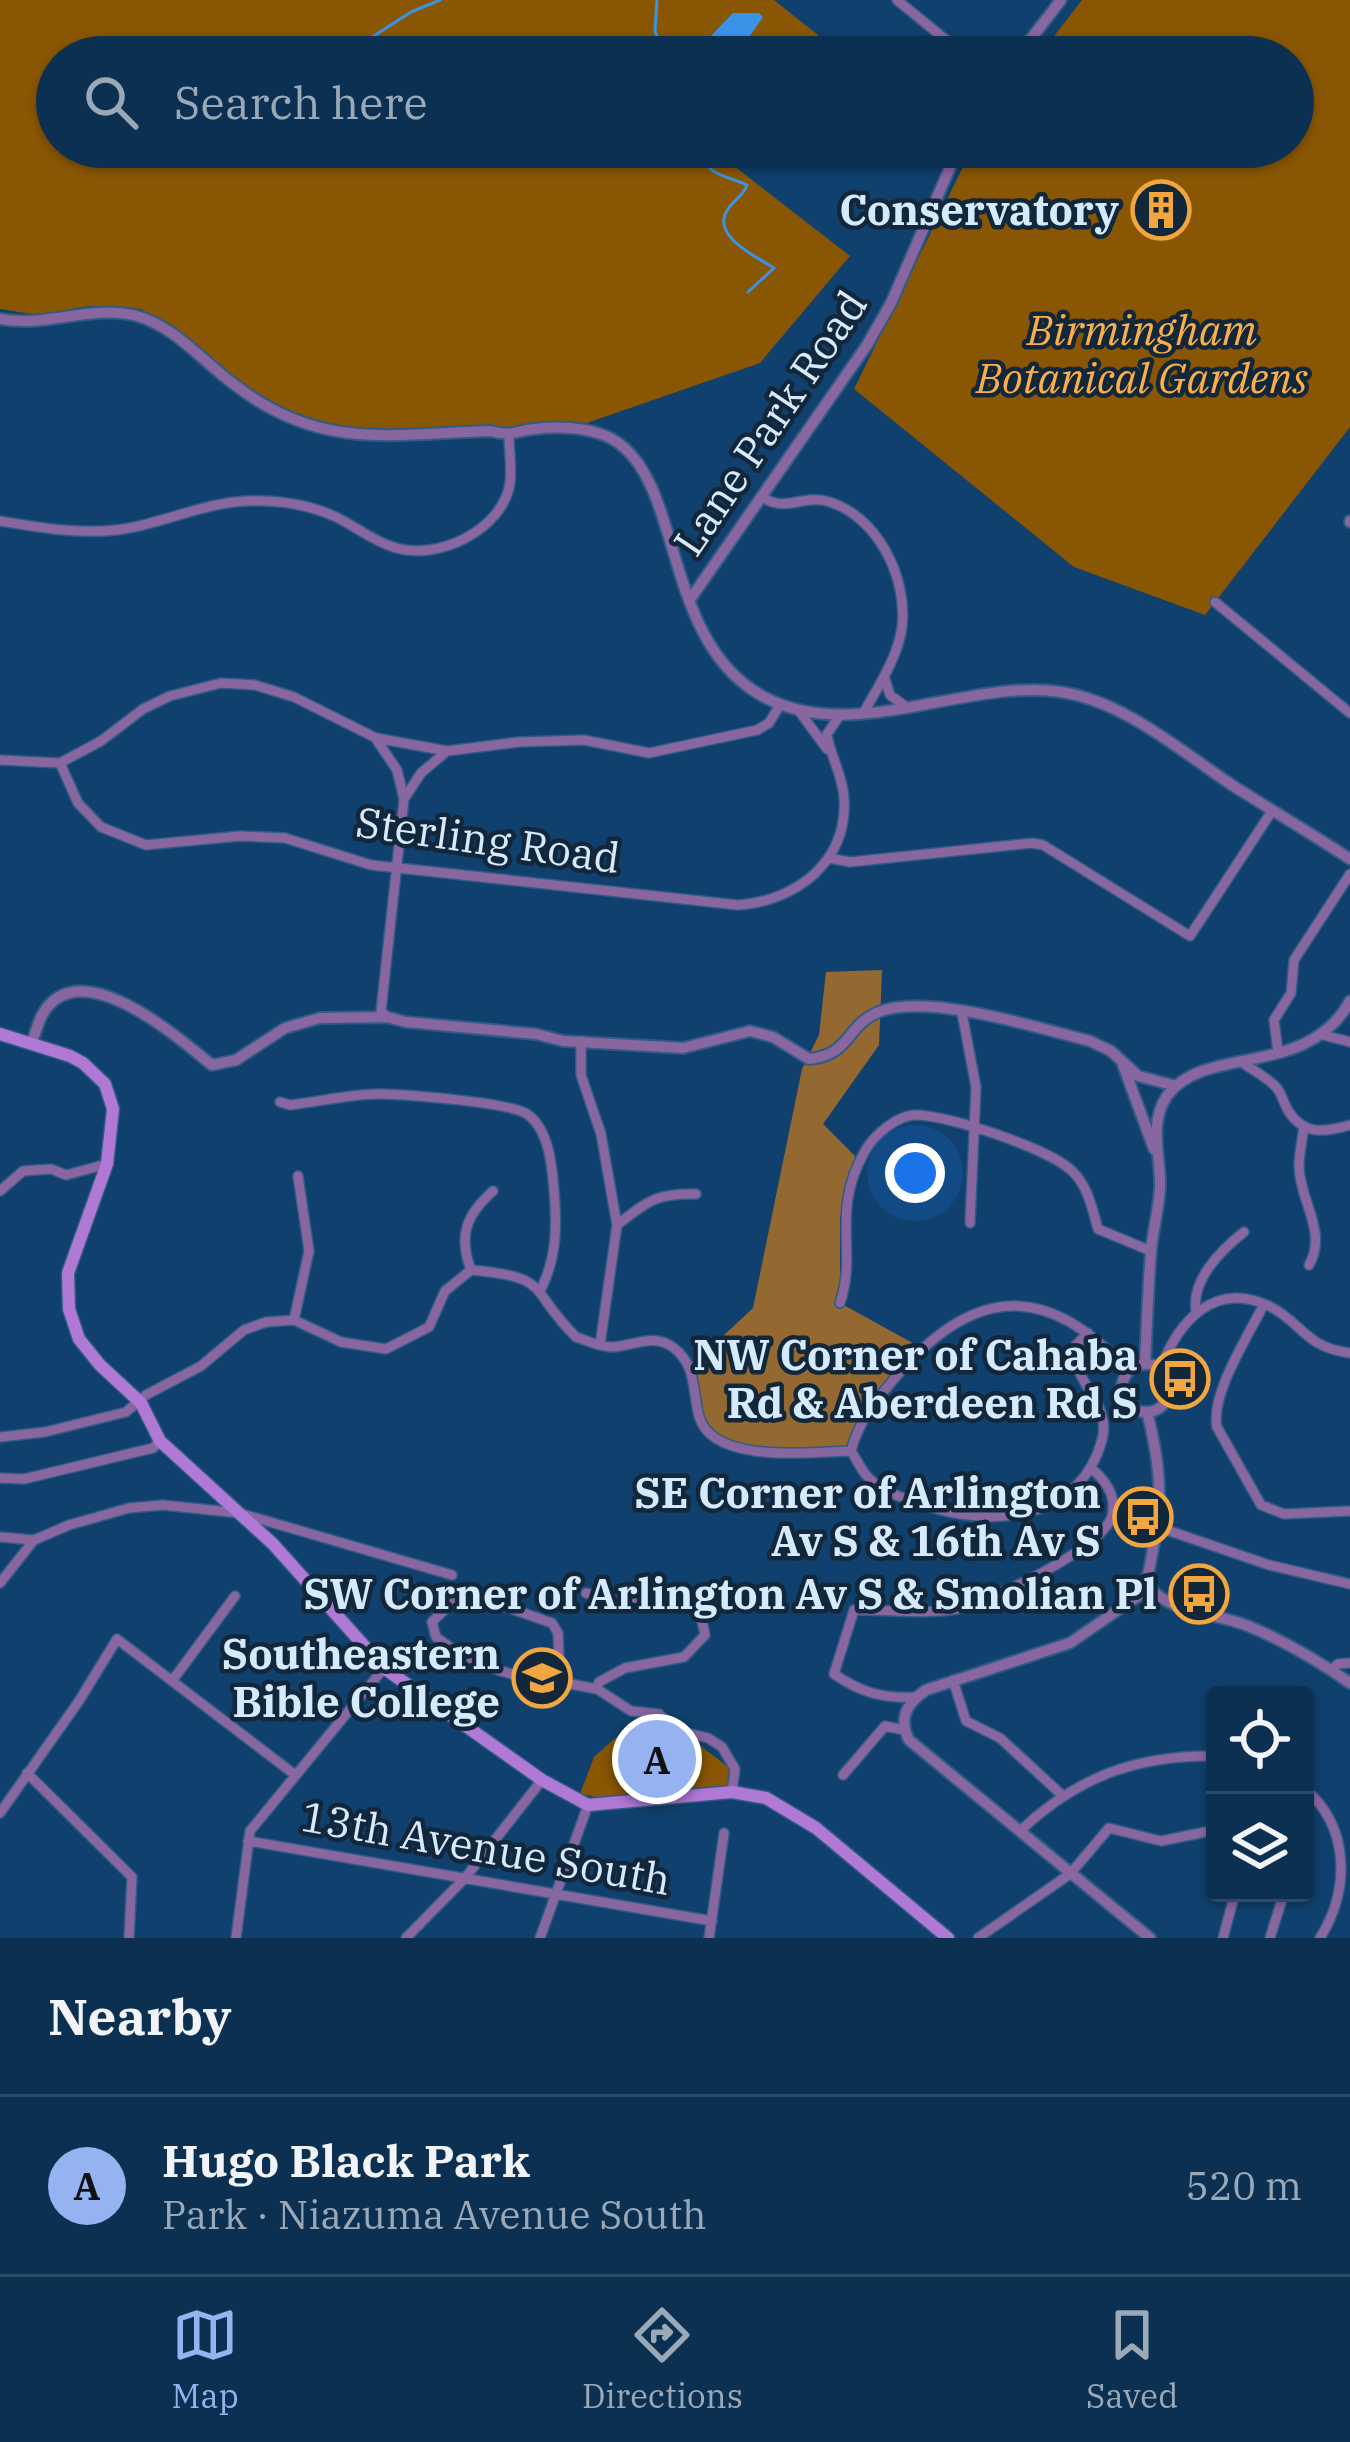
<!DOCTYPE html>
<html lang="en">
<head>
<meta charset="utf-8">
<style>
	:root { --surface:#0c3052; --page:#1a3c5c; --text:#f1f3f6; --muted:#9aa9b8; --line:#2c4b69; --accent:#95b2f1 }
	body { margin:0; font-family:"IBM Plex Serif",serif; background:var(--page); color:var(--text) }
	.controls { position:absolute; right:36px; bottom:36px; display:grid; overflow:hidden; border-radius:12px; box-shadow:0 3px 9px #0004 }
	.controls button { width:108px; height:108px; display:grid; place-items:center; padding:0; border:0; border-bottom:3px solid var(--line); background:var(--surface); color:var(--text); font:60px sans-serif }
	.you { position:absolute; left:915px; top:1173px; width:42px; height:42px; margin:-30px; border:9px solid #fff; border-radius:50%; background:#1a73e8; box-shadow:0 0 0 18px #1a73e833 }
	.badge { display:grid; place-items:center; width:78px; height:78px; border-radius:50%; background:var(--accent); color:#111; font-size:39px; font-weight:700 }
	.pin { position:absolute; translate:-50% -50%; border:6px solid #fff; box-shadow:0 3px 12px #0006 }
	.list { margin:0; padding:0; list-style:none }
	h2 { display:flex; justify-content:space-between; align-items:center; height:156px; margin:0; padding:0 48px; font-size:51px }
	h2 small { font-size:39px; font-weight:400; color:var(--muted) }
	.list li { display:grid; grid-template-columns:78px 1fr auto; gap:36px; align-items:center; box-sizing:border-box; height:180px; padding:0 48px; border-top:3px solid var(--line) }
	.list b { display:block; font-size:45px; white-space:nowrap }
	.list p { margin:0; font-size:39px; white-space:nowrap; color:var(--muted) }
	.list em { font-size:39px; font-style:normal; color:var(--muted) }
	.icon { flex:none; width:66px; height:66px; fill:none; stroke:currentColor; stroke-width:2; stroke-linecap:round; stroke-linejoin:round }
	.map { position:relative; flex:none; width:1350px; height:1938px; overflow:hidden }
	.search { position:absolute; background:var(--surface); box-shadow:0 3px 9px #0004; left:36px; right:36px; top:36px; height:132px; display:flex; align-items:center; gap:30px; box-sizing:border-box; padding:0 42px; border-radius:66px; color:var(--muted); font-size:45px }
	.sheet { height:336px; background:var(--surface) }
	nav { display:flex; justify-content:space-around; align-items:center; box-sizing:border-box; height:168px; border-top:3px solid var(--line); background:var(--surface); font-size:33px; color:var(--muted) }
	nav a { display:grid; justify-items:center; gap:6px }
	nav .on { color:var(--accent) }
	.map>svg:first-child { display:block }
</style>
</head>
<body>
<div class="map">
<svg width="1350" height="1938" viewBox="0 0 1350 1938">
	<rect width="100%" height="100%" fill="#10406d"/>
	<!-- green -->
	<path fill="#895703" d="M0,0H774L818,35L801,57H57V147H733L725,159L850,256L760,363L581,425L508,433L354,432L288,416L238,384L181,332L141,309L89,306L38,315L0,309Z
		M1082,0H1350V427L1205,615L1074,567L854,389L962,169L977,147H1293V57H1038Z
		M641,1715L660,1720L636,1739L653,1752L666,1754L678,1740L697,1743L732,1770L728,1790L619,1801L580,1794L594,1757Z"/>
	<!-- forest -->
	<path fill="#946931" d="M882,970L879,1045L823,1124L855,1156L840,1218V1303L920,1347L860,1414L847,1448C811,1447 720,1459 704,1420C696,1401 704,1390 692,1365L753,1308L802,1069L819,1035L826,972Z"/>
	<!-- water -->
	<path fill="#3b93e8" d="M733,13H759L763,17L735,57H680L688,44L707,40Z"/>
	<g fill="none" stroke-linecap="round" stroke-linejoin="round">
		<!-- stream -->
		<path stroke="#3b93e8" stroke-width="3" d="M657,0L655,31L660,45
			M341,57L411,12L440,0
			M706,147C699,175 726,175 747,185C742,198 735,198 728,209C709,236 759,258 774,268L748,292"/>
		<!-- minor casing -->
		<g stroke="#305b84" stroke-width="12">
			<path id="minor" d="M897,0L967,57
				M928,57L943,38
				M840,156L842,147
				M764,498C785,512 803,495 826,501C877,514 908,578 902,627C898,657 879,685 864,712
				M0,521C42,528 86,536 129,528C167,521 206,503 246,501C276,500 308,504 336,517C355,526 373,541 393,547C437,562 503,530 510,483C512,468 509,451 509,436
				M1215,602L1350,713
				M885,679L890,695L905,706
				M799,711L827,749
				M376,739L397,770L404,799L381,1011L387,1017
				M0,760L60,763L101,741L143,709L170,696L221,683L255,685L294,697L376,738L447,751L519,742L584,740L649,753L757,730L769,723L780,705
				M60,763L78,803L101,827L146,845L240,836L285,838L371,865L738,905C796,901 848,862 844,798C843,775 830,756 827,734L840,715
				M404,799L421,773L447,751
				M829,858L850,862L1032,843L1043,845L1190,936L1272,811
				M962,1013L976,1087L970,1223
				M1323,1035L1350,1042
				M581,1041V1075L601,1134L617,1225L600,1345
				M1278,1052L1274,1020L1291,993L1294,960L1350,874
				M1243,1063C1253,1070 1266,1077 1275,1086C1283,1094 1283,1103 1289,1112C1305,1136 1326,1132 1350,1125
				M280,1102L290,1105C319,1102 353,1093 382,1094C409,1095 508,1102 527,1114C549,1129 552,1166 554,1190C557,1226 557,1257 541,1289
				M1304,1127C1302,1140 1299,1154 1299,1167C1300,1202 1328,1232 1309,1265
				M0,1191L23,1171L51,1169L66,1175L107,1164
				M617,1225C648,1201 656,1193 696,1194
				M471,1270C458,1236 466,1215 493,1191
				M840,1303C858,1250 830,1212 865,1151C874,1135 897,1115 916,1115C948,1115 1050,1149 1072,1171C1088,1186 1092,1208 1098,1229L1151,1251
				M1264,1304C1249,1335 1210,1394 1217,1427L1261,1505L1284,1514L1350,1511
				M1196,1311C1191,1280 1221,1250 1244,1232
				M294,1320L309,1251L298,1176
				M1161,1368C1178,1322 1214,1280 1269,1306C1303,1323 1304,1347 1350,1353
				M0,1437L45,1432L126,1412L146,1395L201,1366L244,1330L266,1322L294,1320L341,1342L386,1349L429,1327L445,1291L471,1270C553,1277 527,1289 576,1337C588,1341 600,1347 612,1347C634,1346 654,1332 674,1348C697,1366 692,1391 699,1416C712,1465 813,1452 851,1451
				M851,1451C856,1458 860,1468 866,1475C880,1492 904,1498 924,1505C992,1528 1079,1522 1102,1440C1113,1401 1068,1381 1076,1345L1088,1333
				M851,1451C859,1419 879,1397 900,1372C977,1284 1050,1284 1128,1371
				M0,1478L24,1479L153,1448L160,1441
				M1158,1527L1269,1565L1350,1584
				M0,1537L34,1540L69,1525L129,1508L163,1505L239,1513L452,1575
				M0,1583L34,1540
				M463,1592L552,1623L558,1633L560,1682C514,1678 473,1666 436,1637L432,1622Z
				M586,1593L613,1599L671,1597L700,1611L705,1635L684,1657L625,1668L599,1682L597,1689L631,1711L659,1714L675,1730L708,1738L722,1747L735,1769L732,1792
				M1331,1670L1338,1664L1350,1663
				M953,1680L966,1721L1000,1738L1063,1796
				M172,1681L235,1596
				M560,1682L597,1689
				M915,1697C883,1699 860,1692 834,1674L854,1610C885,1609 936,1616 965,1607C996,1598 1103,1548 1112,1516C1117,1495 1105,1480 1091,1468
				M1305,1721L1306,1720
				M27,1773L132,1877L129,1938
				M843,1775L885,1726L904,1730
				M1305,1789C1350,1827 1350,1890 1320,1938
				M0,1813L79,1701L117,1639L294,1774
				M1020,1831C1077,1777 1136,1755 1215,1756
				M248,1841L712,1921
				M236,1938L250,1831L384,1668
				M406,1938L465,1878L542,1780
				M540,1938L588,1805
				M709,1938L724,1833
				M978,1938L1070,1874L1109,1828L1161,1841L1215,1830
				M1223,1938L1235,1893
				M1270,1938L1284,1893"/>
		</g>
		<!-- tertiary casing -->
		<g stroke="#305b84" stroke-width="14">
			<path id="tertiary" d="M1017,57L1061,0
				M0,319C47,328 90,304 137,316C176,327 203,362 235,385C320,451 391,434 491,431C513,437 514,431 534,429C556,426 585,427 606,436C687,471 657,642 766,698C855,744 967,678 1061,692C1124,701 1183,753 1235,787C1273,811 1312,834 1350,859
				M1350,521V522
				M689,601L867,345L891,303L959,147
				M32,1042C35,1034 38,1023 42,1015C79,949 179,1039 212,1065L236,1060L285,1028L320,1018L387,1017L406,1022L536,1034L563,1041L683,1048L750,1031L773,1037L809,1059C850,1055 846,1027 876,1013C923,991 1038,1028 1090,1041L1111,1051L1138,1076L1176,1086
				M1123,1065L1154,1149
				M1145,1363C1147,1326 1148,1288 1151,1251C1153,1230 1159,1208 1160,1187C1161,1156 1148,1124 1167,1096C1203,1044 1308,1079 1350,1001
				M1122 1388a24 24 0 1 1 48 0a24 24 0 1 1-48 0Z
				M1147,1412C1164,1478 1162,1508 1148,1575L1150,1588C1173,1614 1217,1613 1248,1626C1285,1641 1317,1660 1350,1683
				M1150,1938L909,1740C898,1718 907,1703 926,1690L1070,1643L1150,1588"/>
		</g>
		<!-- secondary casing -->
		<g stroke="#305b84" stroke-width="15">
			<path id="secondary" d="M0,1034L70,1056L83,1063L105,1084L113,1109L107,1164L68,1273L69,1309L79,1339L100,1365L141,1403L160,1441L273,1544L384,1668L542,1780L588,1805L732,1792L766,1798L816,1828L948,1938"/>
		</g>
		<!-- minor -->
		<use href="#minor" stroke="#8866a0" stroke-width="9"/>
		<!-- tertiary -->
		<use href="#tertiary" stroke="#8866a0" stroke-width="10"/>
		<!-- secondary -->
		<use href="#secondary" stroke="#b179d6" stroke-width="12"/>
	</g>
	<!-- icons -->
	<defs>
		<g id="building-ring" transform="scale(3)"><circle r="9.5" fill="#13273b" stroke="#f1a63f" stroke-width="1.5"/><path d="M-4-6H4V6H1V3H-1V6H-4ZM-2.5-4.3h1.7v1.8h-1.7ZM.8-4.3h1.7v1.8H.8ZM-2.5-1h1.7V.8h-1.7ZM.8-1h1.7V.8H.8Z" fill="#f1a63f"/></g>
		<g id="bus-ring" transform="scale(3)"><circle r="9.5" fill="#13273b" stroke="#f1a63f" stroke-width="1.5"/><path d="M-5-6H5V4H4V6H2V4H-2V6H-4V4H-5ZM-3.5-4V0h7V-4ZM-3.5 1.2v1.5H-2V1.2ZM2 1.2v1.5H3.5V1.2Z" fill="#f1a63f"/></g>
		<g id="school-ring" transform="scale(3)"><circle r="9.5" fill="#13273b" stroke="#f1a63f" stroke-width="1.5"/><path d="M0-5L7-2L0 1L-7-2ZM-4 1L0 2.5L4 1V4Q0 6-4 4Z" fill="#f1a63f"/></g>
	</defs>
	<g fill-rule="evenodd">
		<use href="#building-ring" x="1161" y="210"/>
		<use href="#bus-ring" x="1180" y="1379"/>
		<use href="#bus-ring" x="1143" y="1517"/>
		<use href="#bus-ring" x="1199" y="1594"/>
		<use href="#school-ring" x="542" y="1678"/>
	</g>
	<g text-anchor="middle" stroke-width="9" stroke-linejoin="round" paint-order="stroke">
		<!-- poi labels -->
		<g font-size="42" font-weight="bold" fill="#d5e9ff" stroke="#13273b" text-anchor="end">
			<text x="1119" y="225">Conservatory</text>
			<text x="1138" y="1370">NW Corner of Cahaba<tspan x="1138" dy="48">Rd &amp; Aberdeen Rd S</tspan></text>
			<text x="1101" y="1508">SE Corner of Arlington<tspan x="1101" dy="48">Av S &amp; 16th Av S</tspan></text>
			<text x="1157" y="1609">SW Corner of Arlington Av S &amp; Smolian Pl</text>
			<text x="500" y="1669">Southeastern<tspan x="500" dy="48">Bible College</tspan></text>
		</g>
		<!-- park labels -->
		<g font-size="42" font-style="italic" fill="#fbaf48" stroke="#13273b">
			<text x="1142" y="345">Birmingham<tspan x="1142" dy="48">Botanical Gardens</tspan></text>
		</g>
		<!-- street labels -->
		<g font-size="42" fill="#d5e9ff" stroke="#13273b">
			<text transform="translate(770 423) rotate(-56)" y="15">Lane Park Road</text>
			<text transform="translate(488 840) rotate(8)" y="15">Sterling Road</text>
			<text transform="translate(486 1848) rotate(10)" y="15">13th Avenue South</text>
		</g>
	</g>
</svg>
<div class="controls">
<button><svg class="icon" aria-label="locate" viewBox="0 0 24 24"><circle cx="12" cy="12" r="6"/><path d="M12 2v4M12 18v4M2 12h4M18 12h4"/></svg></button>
<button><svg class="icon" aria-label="layers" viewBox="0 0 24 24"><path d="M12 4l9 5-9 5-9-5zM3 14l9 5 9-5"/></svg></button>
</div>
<div class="you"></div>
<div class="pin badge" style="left:657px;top:1759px">A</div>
<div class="search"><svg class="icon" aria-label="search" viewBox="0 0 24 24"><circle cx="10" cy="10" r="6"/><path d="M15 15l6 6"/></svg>Search here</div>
</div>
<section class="sheet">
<h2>Nearby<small></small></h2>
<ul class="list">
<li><span class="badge">A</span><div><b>Hugo Black Park</b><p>Park · Niazuma Avenue South</p></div><em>520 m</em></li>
</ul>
</section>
<nav>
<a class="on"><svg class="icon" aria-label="map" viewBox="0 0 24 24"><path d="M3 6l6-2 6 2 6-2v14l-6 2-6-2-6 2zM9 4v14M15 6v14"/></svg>Map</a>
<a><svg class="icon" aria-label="directions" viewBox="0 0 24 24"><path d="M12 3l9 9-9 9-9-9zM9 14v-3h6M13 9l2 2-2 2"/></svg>Directions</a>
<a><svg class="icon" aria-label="saved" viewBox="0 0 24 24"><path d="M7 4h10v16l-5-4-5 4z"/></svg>Saved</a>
</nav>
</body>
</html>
